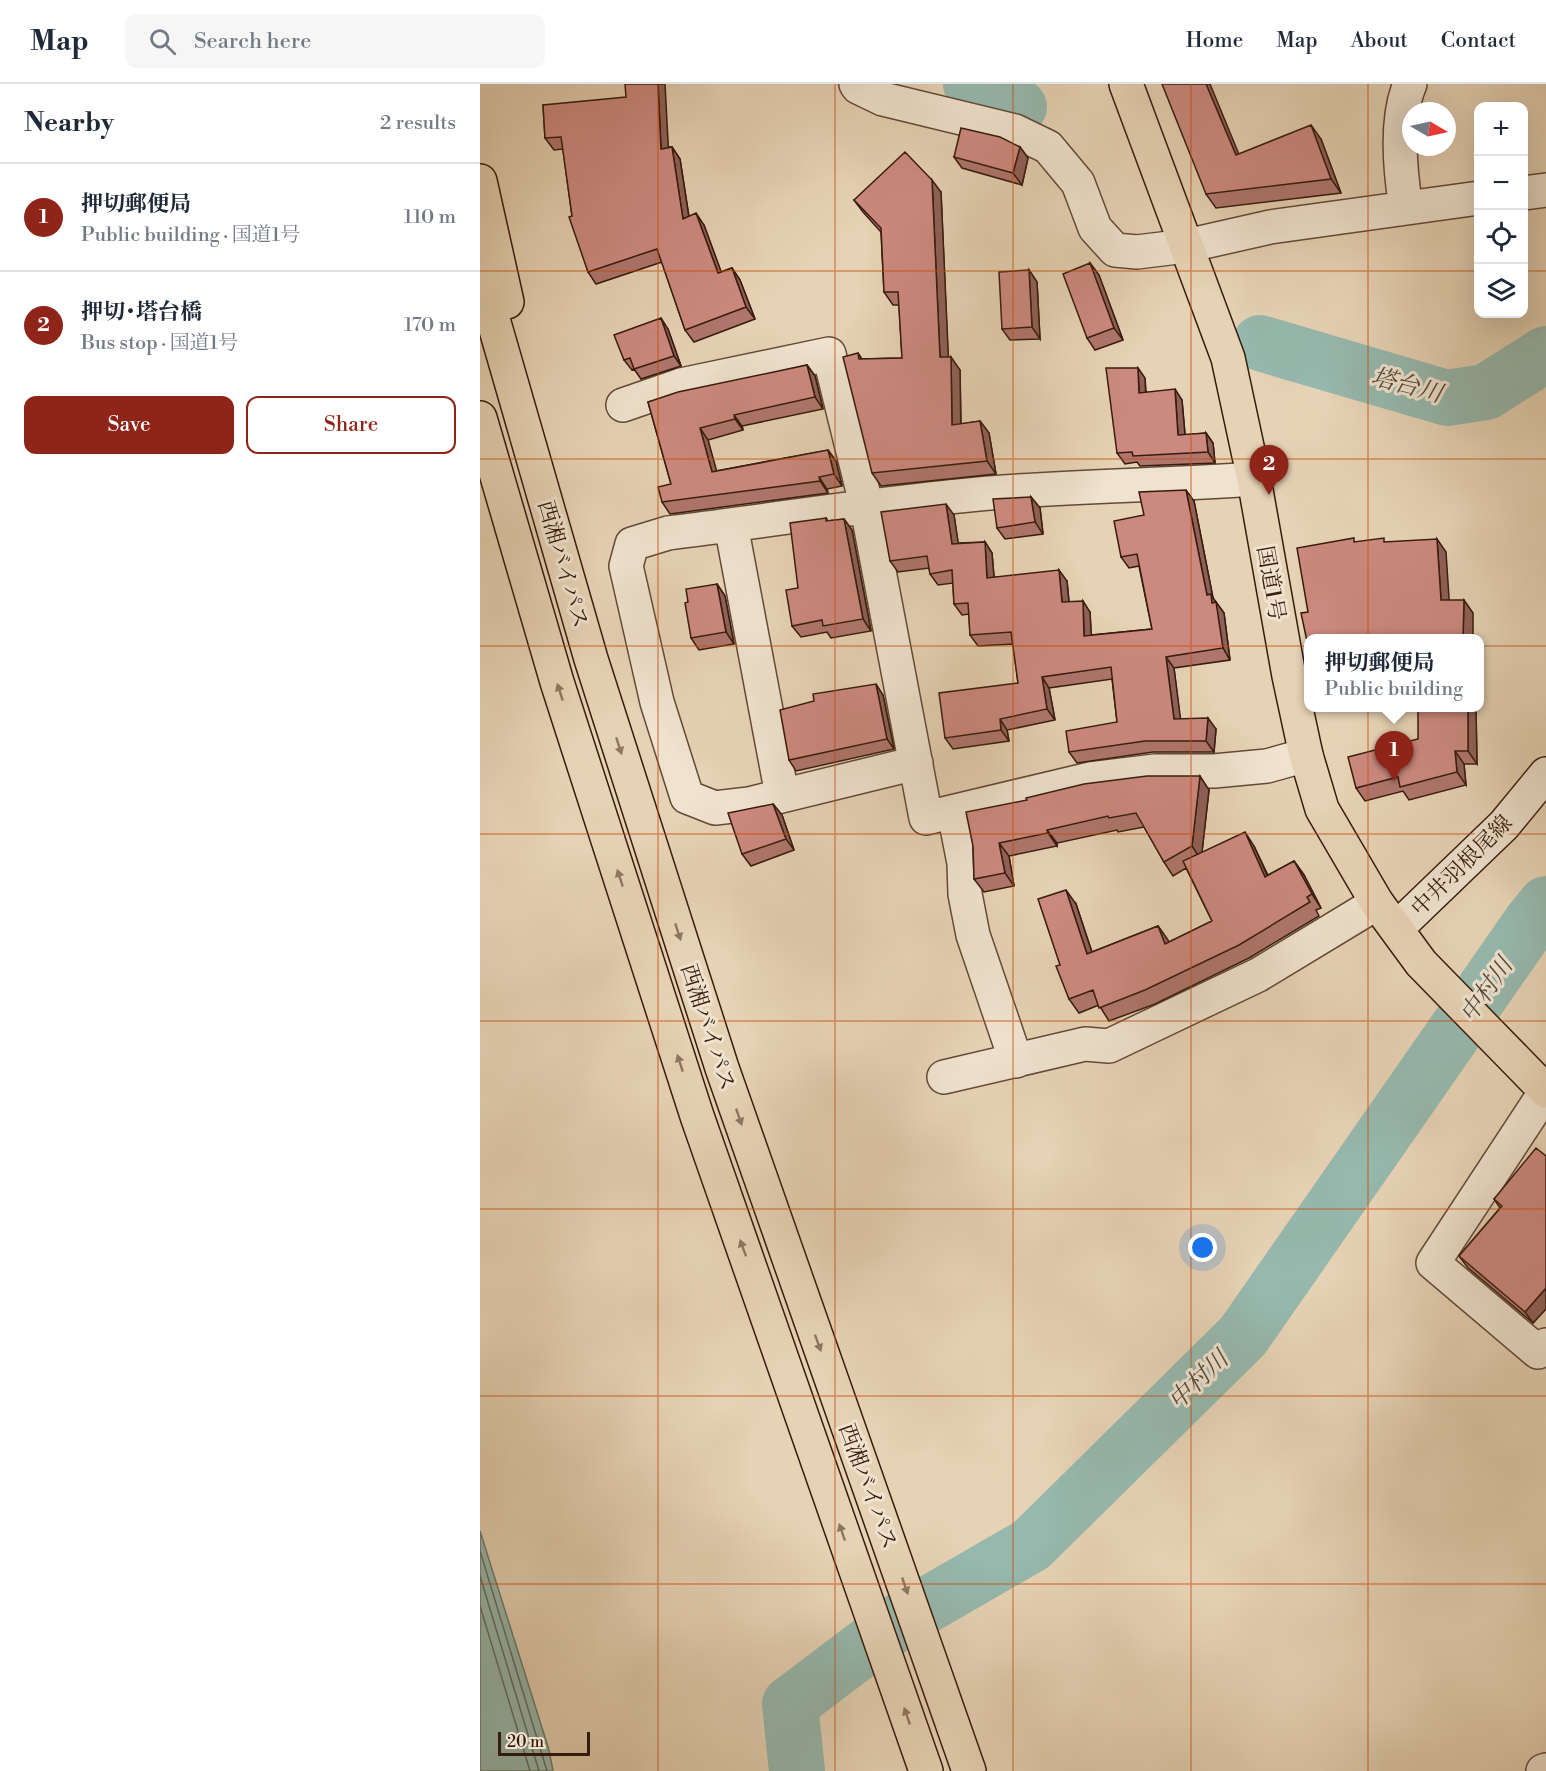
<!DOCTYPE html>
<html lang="en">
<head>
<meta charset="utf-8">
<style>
	:root { --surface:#fff; --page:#f6f6f7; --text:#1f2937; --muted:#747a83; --line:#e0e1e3; --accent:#8f2418 }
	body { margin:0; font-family:"Libre Bodoni","Noto Serif JP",serif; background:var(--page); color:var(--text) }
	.controls { position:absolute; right:18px; top:18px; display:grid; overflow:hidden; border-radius:12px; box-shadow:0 6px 24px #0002 }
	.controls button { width:54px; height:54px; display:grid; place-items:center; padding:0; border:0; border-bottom:2px solid var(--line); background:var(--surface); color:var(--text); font:30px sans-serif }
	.compass { position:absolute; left:922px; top:18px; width:54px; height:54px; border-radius:50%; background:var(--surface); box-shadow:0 6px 24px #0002; rotate:99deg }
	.scale { position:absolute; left:18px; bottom:15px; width:92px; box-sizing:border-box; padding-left:6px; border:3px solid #371b0d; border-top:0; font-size:16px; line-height:21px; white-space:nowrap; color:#371b0d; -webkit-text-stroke:4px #efe2ce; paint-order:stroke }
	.you { position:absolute; left:723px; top:1164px; width:21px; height:21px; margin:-15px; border:4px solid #fff; border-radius:50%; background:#1a73e8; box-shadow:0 0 0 9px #1a73e833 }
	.badge { display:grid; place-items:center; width:39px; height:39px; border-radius:50%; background:var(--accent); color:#fff; font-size:20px; font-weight:700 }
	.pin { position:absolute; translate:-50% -50px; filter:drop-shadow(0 2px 3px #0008) }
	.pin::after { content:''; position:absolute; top:32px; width:21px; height:18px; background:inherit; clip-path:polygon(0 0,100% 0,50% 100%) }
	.popup { position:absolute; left:824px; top:550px; width:180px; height:78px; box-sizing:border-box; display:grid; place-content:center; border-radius:12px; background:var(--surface); filter:drop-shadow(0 2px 4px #0005); font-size:20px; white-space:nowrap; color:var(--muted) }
	.popup b { font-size:22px; color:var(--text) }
	.popup::after { content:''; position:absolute; left:50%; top:100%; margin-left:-12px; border:12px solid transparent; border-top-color:var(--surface) }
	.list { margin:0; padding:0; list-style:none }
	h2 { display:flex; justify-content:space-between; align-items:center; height:78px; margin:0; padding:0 24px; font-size:26px }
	h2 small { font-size:20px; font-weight:400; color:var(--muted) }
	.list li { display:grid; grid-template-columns:39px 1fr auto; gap:18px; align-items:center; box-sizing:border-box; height:108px; padding:0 24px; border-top:2px solid var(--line) }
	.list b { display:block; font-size:22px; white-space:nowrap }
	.list p { margin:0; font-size:20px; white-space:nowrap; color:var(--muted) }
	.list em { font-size:20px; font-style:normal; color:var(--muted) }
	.actions { display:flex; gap:12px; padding:18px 24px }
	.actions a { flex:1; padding:14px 0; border:2px solid var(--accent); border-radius:12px; text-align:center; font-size:21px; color:var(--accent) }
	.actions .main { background:var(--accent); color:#fff }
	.icon { flex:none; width:33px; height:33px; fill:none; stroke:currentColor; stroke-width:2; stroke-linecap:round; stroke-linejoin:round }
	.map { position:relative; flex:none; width:1066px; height:1687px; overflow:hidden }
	header { display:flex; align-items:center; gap:36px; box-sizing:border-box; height:84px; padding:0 30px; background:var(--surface); border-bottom:2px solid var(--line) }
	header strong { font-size:28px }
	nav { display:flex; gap:33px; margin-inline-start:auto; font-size:21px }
	.search { width:420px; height:54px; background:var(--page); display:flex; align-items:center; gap:15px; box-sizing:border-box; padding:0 21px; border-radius:12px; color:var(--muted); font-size:22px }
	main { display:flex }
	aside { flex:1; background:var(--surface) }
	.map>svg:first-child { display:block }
</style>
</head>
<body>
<header>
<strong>Map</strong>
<div class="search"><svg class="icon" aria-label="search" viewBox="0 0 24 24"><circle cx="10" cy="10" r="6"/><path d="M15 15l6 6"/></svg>Search here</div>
<nav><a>Home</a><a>Map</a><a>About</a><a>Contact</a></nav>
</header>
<main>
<aside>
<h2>Nearby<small>2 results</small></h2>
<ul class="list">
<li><span class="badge">1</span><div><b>押切郵便局</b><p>Public building · 国道1号</p></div><em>110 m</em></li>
<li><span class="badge">2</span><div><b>押切･塔台橋</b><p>Bus stop · 国道1号</p></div><em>170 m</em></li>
</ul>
<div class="actions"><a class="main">Save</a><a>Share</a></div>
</aside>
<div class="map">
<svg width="1066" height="1687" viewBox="0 0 1066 1687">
	<rect width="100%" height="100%" fill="#e6d2b4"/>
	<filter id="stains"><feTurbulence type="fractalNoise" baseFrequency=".00333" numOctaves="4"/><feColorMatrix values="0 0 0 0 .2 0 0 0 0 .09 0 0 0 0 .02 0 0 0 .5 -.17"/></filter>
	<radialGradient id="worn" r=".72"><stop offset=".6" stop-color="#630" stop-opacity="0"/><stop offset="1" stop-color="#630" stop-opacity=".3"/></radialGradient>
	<!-- water -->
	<path fill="#96b8ad" stroke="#70796d" stroke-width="1.5" d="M0,1447L69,1666L73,1687H0Z"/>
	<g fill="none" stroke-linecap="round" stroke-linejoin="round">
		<!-- shore -->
		<path stroke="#666a5d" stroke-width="1.5" d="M0,1467L67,1687
			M0,1492L59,1687
			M0,1522L50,1687"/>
		<!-- river -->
		<path stroke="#96b8ad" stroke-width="56" d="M491,0L514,5L539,23
			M780,259L967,314L1006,308L1066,270
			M317,1687L310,1620L421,1536L551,1461L763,1252L1052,837L1066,820"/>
		<!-- street casing -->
		<g stroke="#634937" stroke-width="36">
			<path id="street" d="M376,0L378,3L403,15L535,47L568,63L598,99L615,144L635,166L657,168L706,162L790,143L999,114
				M1044,109L1066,106
				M926,124C920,87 915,35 930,0
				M143,321L201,301L349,270L387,424L446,734L610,695L675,687H734L787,682L826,671
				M251,441L302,711
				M436,679L269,720L235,724L207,713L177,618L146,482L152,460L188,449C295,436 402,418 510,409C598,402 686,401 774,395
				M474,728L484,779L485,810L493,851L536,977
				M464,993L605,960L629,962L778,891L897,819
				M1066,1007L953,1179L1058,1268L1066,1261
				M1063,1687L1066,1686"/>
		</g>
		<!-- secondary casing -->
		<g stroke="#371b0d" stroke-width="36">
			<path id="secondary" d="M917,844L1024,741L1066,690"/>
		</g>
		<!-- highway casing -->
		<g stroke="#371b0d" stroke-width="36">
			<path id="highway" d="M646,0L748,274L774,395L809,592L826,671L842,725L897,819L941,879L1066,1007
				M0,97L27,218
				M0,190L111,575L242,984L489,1687
				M0,334L77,598L217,1032L446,1687"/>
		</g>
		<!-- street -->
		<use href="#street" stroke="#efe2ce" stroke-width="33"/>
		<!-- secondary -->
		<use href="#secondary" stroke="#efe2ce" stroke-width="33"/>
		<!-- highway -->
		<use href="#highway" stroke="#e6d2b4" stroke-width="33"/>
	</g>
	<!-- wall -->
	<path fill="#af766d" stroke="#371b0d" stroke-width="1.5" d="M63,21L188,63H192L200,75L209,132L224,141L241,188L252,184L260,196L275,235L214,258L205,246L182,178L116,200L108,188L92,132L83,65L74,66L65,54Z
		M841,55L861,109L736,124L726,110L759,70Z
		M540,63L548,74L542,101L482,84L474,73Z
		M461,108L468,273L480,286L481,340L500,337L509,349L516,390L401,402L392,389L378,269L382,275L422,274L419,221H413L404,208L401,148L383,128L374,116Z
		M610,179L619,191L643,256L615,266L607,254Z
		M549,186L557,198L560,255L530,256L522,245Z
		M188,245L201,282L161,295L154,285L152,286L144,276Z
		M327,281L335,292L343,325L262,342L263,346L228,356L236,387L348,366L356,377L362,402L347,405L348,409L190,430L182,418L191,400L168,318Z
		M665,294L666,308L702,316L705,351L726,349L733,359L735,379L660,382L657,378L645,380L637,369Z
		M551,413L560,424L563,450L525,455L517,444Z
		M714,417L733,514L744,529L750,576L694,584L700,635L736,645L734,668H673L597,679L589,668L637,638L632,595L569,604L575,636L527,646L529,657L473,665L465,654L538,599L533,560L498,562L490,551L489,530L482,531L474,520L473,499L458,501L450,490L449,484L418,488L410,477L474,431L478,459L505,458L512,469L514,493L587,497L589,518L610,528L611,551L672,545L659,482L649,484L641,473L664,431Z
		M346,434L348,437L364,435L372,446L391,547L351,554L347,548L321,553L312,542L318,504Z
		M237,500L245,512L254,560L219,566L211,554L208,518Z
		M403,611L414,665L316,687L309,676Z
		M996,624L997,680H984L986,701L929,716L923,707L885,717L876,704L938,655Z
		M729,706L722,768L774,762L788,791L814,777L824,791L841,824L836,826L839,832L769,874L675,920L629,937L619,921L599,929L589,915L580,881L596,820L612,868L678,842L689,858L732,837L706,784L693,792L684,778L664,743L638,748L637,746L577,759V762L529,772L534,802L504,808L494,795L493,762Z
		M293,720L302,731L314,766L271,782L262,770Z
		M1066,1072V1225L1053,1239L988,1184L979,1172L1020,1124L1014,1115Z"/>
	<!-- shaded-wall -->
	<path fill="#8f6059" stroke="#371b0d" stroke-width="1.5" d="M178,0H185L189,76L181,65Z
		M726,0H730L765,85L756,71Z
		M831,41L841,55L861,109L851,95Z
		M192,63L200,75L211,147L203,135Z
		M540,63L548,74L542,101L533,89Z
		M452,96L461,108L469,286L460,273Z
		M216,129L224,141L246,201L238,189Z
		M610,179L619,191L643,256L634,244Z
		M252,184L260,196L275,235L266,223Z
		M549,186L557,198L560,255L552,243Z
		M181,234L188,245L201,282L194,272Z
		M471,273L480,286L481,354L472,341Z
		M327,281L335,292L343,325L335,313Z
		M658,284L665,294L666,319L659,309Z
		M695,305L702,316L706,362L698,351Z
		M254,331L262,342L263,346L255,335Z
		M500,337L509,349L516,390L507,377Z
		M220,344L228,356L240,399L232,388Z
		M726,349L733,359L735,379L728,368Z
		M348,366L356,377L362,402L354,390Z
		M339,393L347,405L348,409L340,397Z
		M706,406L714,417L733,514L744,529L750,576L743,564L727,511Z
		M551,413L560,424L563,450L555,438Z
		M466,420L474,431L480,471L472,460Z
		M364,435L372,446L391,547L383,535Z
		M957,455L966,468L970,529L961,516Z
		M505,458L512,469L515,505L507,494Z
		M579,486L587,497L590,529L582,518Z
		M237,500L245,512L254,560L246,548Z
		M984,516L993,529V555H983Z
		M603,517L610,528L612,563L604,552Z
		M686,573L694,584L702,646L694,635Z
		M562,593L569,604L575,636L567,625Z
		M396,600L403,611L414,665L407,655Z
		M988,624H996L997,680L988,667Z
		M728,634L736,645L734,668L726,657Z
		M520,635L527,646L529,657L521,646Z
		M975,667L984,680L986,701L977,688Z
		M720,692L729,706L721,776L712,762Z
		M293,720L302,731L314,766L306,755Z
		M567,746L577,759V762L568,749Z
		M765,748L774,762L794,807L785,793Z
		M519,759L529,772L534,802L525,789Z
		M814,777L824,791L841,824L832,810Z
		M586,806L596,820L617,884L607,870Z
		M678,842L688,856L695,874L685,860Z
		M1066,1204V1225L1053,1239L1045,1228Z"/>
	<!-- building -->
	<path fill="#cc897f" stroke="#371b0d" stroke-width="1.5" d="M145,0H178L181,65L192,63L203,135L216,129L238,189L252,184L266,223L205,246L177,165L108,188L89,133L92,132L81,53L65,54L63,21L146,13Z
		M682,0H726L756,71L831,41L851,95L726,110Z
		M481,44L520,53L540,63L533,89L474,73Z
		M425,68L452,96L460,273H471L472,341L500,337L507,377L392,389L363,273L378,269L379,275L422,274L418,208H404L401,144L374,116Z
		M610,179L634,244L607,254L583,190Z
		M549,186L552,243L522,245L519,188Z
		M181,234L194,272L154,285L150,274L144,276L134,251Z
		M327,281L335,313L254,331L255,335L220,344L232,388L348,366L354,390L339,393L340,397L182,418L178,403L191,400L168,318L198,308Z
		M626,284H658L659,309L695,305L698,351L726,349L728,368L653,372L652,368L637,369Z
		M706,406L727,511L731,510L732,519L736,518L743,564L686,573L694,635L728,634L726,657H665L589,668L586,647L637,638L631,583L562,593L567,625L520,635L521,646L465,654L459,609L538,599L531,548L490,551L488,519L474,520L472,486L450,490L447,472L410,477L401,428L466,420L472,460L505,458L507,494L579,486L582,518L603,517L604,552L672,545L657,470L641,473L634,437L664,431L659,408Z
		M551,413L555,438L517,444L513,415Z
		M346,434V437L364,435L383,535L343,542L342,536L312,542L306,506L318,504L310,439Z
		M874,454V458L904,454V458L957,455L961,516H984L983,555H828V562L821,529L828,528L817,464Z
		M237,500L246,548L211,554L205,519L208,518L206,505Z
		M396,600L407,655L309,676L300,626L334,617L333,610Z
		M938,624H988V667H975L977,688L920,703L918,693L876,704L868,673L938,655Z
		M667,692H720L712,762L684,778L656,729L629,734L628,732L567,746L568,749L519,759L525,789L494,795L493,762L486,728L547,716L546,714L604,700Z
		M293,720L306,755L262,770L248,729Z
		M765,748L785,793L814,777L832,810L827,813L830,818L759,861L665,906L619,924L613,906L589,915L576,882L580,881L558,815L586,806L607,870L678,842L685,860L732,837L703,777Z
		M1056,1064L1066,1072V1204L1045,1228L979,1172L1022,1122L1014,1115Z"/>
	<!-- one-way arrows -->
	<defs><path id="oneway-solid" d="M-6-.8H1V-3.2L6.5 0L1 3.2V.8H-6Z" transform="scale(1.5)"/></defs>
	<g fill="#8e7660">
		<use href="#oneway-solid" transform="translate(80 608) rotate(-108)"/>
		<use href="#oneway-solid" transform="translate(139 662) rotate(72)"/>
		<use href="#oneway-solid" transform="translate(140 794) rotate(-108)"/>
		<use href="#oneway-solid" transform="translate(198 848) rotate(72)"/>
		<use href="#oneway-solid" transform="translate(200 979) rotate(-108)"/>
		<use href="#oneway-solid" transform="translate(259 1033) rotate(71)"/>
		<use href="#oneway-solid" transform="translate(263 1164) rotate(-110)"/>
		<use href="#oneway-solid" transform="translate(338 1259) rotate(70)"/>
		<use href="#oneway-solid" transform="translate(362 1448) rotate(-109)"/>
		<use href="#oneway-solid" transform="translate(425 1502) rotate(71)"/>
		<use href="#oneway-solid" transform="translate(427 1632) rotate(-109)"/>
	</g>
	<!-- grid -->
	<path fill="none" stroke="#c54d0c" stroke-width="1.5" stroke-opacity="0.55" d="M178,0V1687M355,0V1687M533,0V1687M711,0V1687M888,0V1687M0,187H999M1044,187H1066M0,375H1066M0,562H1066M0,750H1066M0,937H1066M0,1125H1066M0,1312H1066M0,1500H1066"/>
	<g text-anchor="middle" stroke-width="6" stroke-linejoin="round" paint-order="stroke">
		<!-- street labels -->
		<g font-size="22" fill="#371b0d" stroke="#efe2ce">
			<text transform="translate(84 480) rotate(74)" y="8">西湘バイパス</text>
			<text transform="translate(792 499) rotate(80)" y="8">国道1号</text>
			<text transform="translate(981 781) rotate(-45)" y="8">中井羽根尾線</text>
			<text transform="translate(229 943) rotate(72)" y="8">西湘バイパス</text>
			<text transform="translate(389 1402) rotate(70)" y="8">西湘バイパス</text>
		</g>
		<!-- water labels -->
		<g font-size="24" font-style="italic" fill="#544a3d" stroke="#efe2ce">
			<text transform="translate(927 301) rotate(15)" y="8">塔台川</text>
			<text transform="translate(1006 906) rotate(-55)" y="8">中村川</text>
			<text transform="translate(718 1296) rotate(-44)" y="8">中村川</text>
		</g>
	</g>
	<rect width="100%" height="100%" filter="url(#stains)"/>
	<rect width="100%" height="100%" fill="url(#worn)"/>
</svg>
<div class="controls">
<button>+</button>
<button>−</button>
<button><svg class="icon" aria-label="locate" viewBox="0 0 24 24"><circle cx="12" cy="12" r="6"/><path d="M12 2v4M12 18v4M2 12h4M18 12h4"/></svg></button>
<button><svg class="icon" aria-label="layers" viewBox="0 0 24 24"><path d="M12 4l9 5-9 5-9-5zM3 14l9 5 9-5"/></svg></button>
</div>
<svg class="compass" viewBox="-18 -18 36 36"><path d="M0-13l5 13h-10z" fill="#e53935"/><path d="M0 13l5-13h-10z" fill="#747a83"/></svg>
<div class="scale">20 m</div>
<div class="you"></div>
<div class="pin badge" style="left:914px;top:697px">1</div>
<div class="popup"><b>押切郵便局</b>Public building</div>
<div class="pin badge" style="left:789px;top:411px">2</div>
</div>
</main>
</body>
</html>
